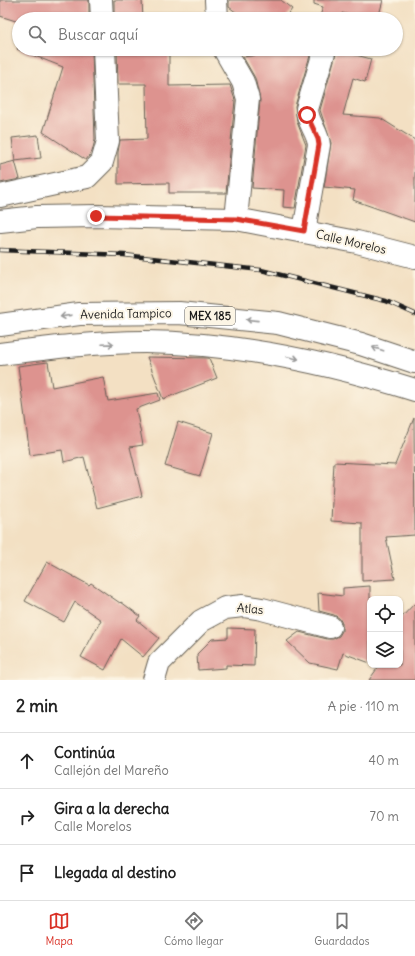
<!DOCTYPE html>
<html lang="es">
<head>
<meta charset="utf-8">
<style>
	:root { --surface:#fff; --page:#f2f2f2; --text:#222; --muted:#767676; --line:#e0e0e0; --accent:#d93025 }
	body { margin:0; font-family:Delius,sans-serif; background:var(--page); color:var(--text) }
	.controls { position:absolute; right:12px; bottom:12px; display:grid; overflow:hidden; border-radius:8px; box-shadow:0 1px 3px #0004 }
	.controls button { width:36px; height:36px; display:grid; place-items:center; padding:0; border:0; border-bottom:1px solid var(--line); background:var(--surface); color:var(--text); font:20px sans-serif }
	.stop { position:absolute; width:12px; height:12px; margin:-9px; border:3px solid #d93025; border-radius:50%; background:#fff }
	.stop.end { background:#d93025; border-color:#fff; box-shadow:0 1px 4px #0008 }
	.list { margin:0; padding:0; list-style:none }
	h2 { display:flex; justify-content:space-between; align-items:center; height:52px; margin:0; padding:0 16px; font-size:17px }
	h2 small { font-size:13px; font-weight:400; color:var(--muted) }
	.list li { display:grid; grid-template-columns:26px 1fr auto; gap:12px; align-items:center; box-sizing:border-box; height:56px; padding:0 16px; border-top:1px solid var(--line) }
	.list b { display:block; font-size:15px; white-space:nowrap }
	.list p { margin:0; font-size:13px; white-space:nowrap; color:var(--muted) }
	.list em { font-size:13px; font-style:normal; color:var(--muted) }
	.icon { flex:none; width:22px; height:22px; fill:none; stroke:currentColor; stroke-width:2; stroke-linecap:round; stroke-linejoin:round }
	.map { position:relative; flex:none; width:415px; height:680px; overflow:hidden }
	.search { position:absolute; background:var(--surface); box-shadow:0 1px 3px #0004; left:12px; right:12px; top:12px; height:44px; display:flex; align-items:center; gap:10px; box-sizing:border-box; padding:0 14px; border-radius:22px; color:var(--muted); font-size:15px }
	.sheet { height:220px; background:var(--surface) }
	nav { display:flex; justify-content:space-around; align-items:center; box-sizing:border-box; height:56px; border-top:1px solid var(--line); background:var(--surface); font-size:11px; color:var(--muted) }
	nav a { display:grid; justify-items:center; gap:2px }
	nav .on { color:var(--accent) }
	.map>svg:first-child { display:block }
</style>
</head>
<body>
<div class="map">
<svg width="415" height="680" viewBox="0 0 415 680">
	<rect width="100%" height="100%" fill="#fcf5e5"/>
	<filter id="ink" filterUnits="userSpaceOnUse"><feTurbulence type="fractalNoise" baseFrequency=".025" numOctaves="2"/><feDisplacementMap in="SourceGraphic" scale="8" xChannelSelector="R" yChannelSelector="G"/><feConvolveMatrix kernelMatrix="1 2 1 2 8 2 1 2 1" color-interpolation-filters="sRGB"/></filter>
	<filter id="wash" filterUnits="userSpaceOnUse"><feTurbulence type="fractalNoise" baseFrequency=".012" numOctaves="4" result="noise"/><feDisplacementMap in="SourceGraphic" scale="16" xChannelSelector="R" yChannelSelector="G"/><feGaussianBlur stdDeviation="0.9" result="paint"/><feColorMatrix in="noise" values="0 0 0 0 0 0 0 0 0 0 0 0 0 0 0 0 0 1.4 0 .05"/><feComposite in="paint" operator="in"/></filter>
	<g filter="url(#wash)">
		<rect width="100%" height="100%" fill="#f3e0c3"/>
		<g id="blocks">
			<!-- building -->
			<path fill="#dd938f" d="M0,0H89V19H19V22L0,16Z
				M114,0H142L143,19H114Z
				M229,0H281L292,9L285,19H245L229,7Z
				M314,0H383L378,19H363L342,13L340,19H319L323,7L314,4Z
				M19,45V49H92L95,140L92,152L86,160L43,132L63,67L17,49Z
				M117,49H169V86L230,85L235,100L226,193H169V183L118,184V152L120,140L147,139L146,84H118Z
				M275,49H312L295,106L297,122L306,145L295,208L283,207L284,190L252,188L260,100L255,78L243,57L272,53Z
				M337,50L371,59L365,82L353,78L343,115L380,118L415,140V222L353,200L355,190L324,187L331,143L320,110Z
				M38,135L41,158L15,161L12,138Z
				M15,161L20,179L0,183V165Z
				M147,357L209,358L217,378L163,399Z
				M48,362L52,387L103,377L108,401L158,393L160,400L136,409L143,445L130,447L142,496L97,508L84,457L64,462L62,450L30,455L18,366Z
				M414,418L415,535L386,537L395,579L362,581V523L331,521L334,462L395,465Z
				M178,422L213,433L200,476L165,466Z
				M47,562L89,585L91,583L120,603L121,602L140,616L137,620L159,638L143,657L121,639L105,670L81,657L101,620L75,602L64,622L25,601Z
				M370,586V663L343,653L338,669L310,663L287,641L299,632L327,639H333L339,636L342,631V623L339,618L334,615L319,611L318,593L343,596V588Z
				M415,603V680H369L379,666L376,665H400V619Z
				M228,628L255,629L254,666L226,665V668L198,670L197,654L212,639L228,638Z"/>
		</g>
	</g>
	<g filter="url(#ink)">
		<use href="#blocks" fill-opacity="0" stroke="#676156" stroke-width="1"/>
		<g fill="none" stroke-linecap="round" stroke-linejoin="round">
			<!-- street casing -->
			<g stroke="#676156" stroke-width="24">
				<path id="street" d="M101,0L102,19
					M216,0L217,19
					M224,49L243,82L248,99L236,219
					M0,196L87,177L102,162L108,141L104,49
					M304,231L319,145C318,132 307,122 307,109L325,49
					M154,680L159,663L201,621L225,608L243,606L262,609L330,627"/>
			</g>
			<!-- secondary casing -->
			<g stroke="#676156" stroke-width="24">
				<path id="secondary" d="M0,221L37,217L96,216L236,219L357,242L415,257"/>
			</g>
			<!-- primary casing -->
			<g stroke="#676156" stroke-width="24">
				<path id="primary" d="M0,325L79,314L179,313L278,323L361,344L415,362
					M0,354C48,348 96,342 145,342C238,343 327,362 415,390"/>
			</g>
			<!-- street -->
			<use href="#street" stroke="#fff" stroke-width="22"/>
			<!-- secondary -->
			<use href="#secondary" stroke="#fff" stroke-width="22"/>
			<!-- primary -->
			<use href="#primary" stroke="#fff" stroke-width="22"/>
			<!-- rail casing -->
			<g stroke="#1c1c1c" stroke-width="4.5">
				<path id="rail" d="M0,250L124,255L261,270L386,301L415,314"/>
			</g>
			<!-- rail -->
			<use href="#rail" stroke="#fcf5e5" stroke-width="3" stroke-dasharray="9" stroke-linecap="butt"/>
		</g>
		<!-- one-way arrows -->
		<defs><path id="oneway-shaft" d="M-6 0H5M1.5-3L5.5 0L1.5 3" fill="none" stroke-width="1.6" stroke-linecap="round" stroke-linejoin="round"/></defs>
		<g stroke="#999">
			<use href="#oneway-shaft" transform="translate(66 316) rotate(172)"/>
			<use href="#oneway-shaft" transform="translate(252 320) rotate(-174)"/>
			<use href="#oneway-shaft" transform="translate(108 344) rotate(-2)"/>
			<use href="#oneway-shaft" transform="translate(378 349) rotate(-162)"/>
			<use href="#oneway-shaft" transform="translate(293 358) rotate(12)"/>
		</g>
	</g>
	<g fill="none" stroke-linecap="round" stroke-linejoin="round" filter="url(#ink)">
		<!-- route -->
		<path stroke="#d93025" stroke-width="5" d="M96,216L236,219L304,231L319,145L318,139L307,115"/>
	</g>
	<g text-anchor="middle" stroke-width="4" stroke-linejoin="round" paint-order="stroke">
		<!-- shield labels -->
		<rect fill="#fcf5e5" stroke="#5f5d58" stroke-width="1" x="185" y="307" width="50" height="18" rx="3"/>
		<g font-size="11" font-weight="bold" fill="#1c1c1c">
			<text x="210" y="320">MEX 185</text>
		</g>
		<!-- street labels -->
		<g font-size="12" fill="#1c1c1c" stroke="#fcf5e5">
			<text transform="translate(351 242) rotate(13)" y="4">Calle Morelos</text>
			<text transform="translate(126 314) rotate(-1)" y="4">Avenida Tampico</text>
			<text transform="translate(250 609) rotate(5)" y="4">Atlas</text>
		</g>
	</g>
</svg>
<div class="controls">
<button><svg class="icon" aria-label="locate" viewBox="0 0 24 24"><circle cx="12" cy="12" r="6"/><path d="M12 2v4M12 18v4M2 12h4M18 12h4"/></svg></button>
<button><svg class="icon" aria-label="layers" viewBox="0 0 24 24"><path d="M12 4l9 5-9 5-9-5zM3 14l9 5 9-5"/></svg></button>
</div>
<div class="stop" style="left:307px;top:115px"></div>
<div class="stop end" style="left:96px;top:216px"></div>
<div class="search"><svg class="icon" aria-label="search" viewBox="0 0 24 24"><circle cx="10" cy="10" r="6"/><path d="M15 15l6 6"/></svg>Buscar aquí</div>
</div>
<section class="sheet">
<h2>2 min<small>A pie · 110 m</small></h2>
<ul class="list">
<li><svg class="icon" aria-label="ahead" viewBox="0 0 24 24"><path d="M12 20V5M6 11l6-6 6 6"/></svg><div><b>Continúa</b><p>Callejón del Mareño</p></div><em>40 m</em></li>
<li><svg class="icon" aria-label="right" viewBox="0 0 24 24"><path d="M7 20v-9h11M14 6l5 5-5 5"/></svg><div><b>Gira a la derecha</b><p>Calle Morelos</p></div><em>70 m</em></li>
<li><svg class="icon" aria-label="arrive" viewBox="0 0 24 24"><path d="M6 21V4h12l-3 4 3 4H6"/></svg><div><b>Llegada al destino</b></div></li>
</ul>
</section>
<nav>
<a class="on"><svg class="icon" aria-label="map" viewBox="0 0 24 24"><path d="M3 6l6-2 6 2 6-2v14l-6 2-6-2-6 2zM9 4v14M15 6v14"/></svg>Mapa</a>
<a><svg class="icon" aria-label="directions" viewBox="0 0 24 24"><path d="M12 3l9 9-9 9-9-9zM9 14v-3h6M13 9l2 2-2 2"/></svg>Cómo llegar</a>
<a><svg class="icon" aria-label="saved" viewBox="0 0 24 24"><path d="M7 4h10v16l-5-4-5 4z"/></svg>Guardados</a>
</nav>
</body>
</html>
